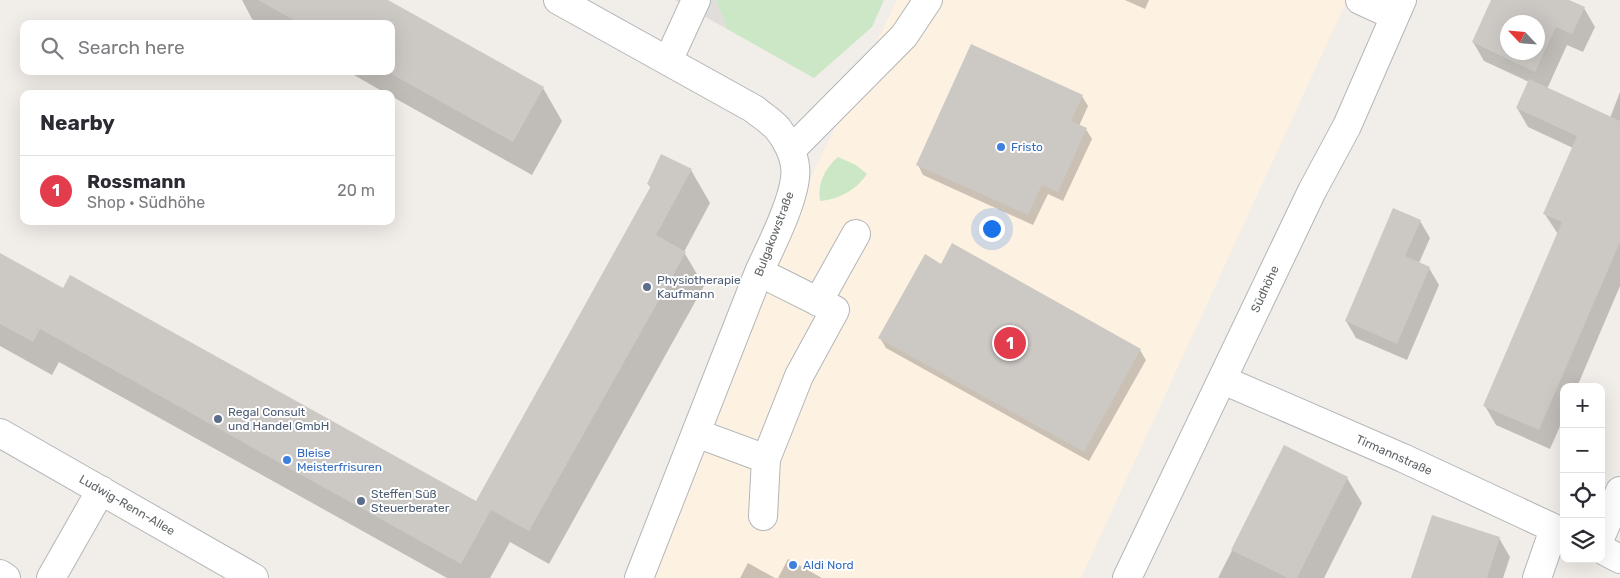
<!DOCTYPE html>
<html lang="en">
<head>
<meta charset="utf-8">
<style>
	:root { --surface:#fff; --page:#f7f7f7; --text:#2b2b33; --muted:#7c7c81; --line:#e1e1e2; --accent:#e33c4d }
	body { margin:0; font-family:Rubik,sans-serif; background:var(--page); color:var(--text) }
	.controls { position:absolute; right:15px; bottom:15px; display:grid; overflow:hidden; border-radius:10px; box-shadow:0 5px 20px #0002 }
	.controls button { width:45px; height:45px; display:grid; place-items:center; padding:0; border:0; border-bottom:1px solid var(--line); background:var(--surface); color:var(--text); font:25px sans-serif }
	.compass { position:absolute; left:1500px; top:15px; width:45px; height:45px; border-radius:50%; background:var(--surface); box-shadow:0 5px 20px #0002; rotate:296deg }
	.you { position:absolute; left:991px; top:228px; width:18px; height:18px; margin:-12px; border:4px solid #fff; border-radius:50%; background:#1a73e8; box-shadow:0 0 0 8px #1a73e833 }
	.badge { display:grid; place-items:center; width:32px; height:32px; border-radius:50%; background:var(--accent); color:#fff; font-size:16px; font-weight:700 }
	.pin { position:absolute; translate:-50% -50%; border:2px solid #fff; box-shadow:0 1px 5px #0006 }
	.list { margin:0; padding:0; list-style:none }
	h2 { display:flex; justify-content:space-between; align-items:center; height:65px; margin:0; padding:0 20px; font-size:21px }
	h2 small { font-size:16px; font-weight:400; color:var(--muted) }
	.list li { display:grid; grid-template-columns:32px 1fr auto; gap:15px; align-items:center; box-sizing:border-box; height:70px; padding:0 20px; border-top:1px solid var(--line) }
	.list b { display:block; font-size:19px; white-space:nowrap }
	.list p { margin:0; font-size:16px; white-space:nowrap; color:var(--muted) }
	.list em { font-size:16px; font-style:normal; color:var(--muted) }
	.icon { flex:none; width:28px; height:28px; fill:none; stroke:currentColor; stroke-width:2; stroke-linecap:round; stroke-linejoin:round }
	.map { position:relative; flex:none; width:1620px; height:578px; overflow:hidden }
	.search { position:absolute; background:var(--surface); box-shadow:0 5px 20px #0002; left:20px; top:20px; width:375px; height:55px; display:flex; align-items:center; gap:12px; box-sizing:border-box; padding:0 18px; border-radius:10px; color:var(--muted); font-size:19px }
	.panel { position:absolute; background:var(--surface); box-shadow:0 5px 20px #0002; left:20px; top:90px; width:375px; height:135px; border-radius:10px }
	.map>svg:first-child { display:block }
</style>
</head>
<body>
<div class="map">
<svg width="1620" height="578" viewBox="0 0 1620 578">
	<rect width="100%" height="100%" fill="#f1ede8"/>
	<!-- commercial -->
	<path fill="#fdf1e1" d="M897,0H1347L1081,578H655L812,175Z"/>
	<!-- industrial -->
	<path fill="#e0ddda" d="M675,0H716L727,29Z"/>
	<!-- green -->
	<path fill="#cce7c6" d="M716,0H884L872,27L814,78L727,29Z
		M838,157L856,165L867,174C856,190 840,199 820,201C817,184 825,168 838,157Z"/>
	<!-- shadow -->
	<path fill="#0003" fill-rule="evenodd" d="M242,0H385L543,88L562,121L532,175L391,96V94H387L347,71H391V24H262L252,19Z
		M1125,0H1149L1145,9Z
		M1493,0H1566L1584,8L1595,27L1583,52L1567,45L1547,89L1610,118L1620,92V286L1577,387H1564V417L1550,449L1496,425L1485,406L1558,234L1544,213L1573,148L1528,127L1517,108L1529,82L1484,61L1473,42ZM1508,22H1538V52H1508Z
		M1082,96L1088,106L1079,126L1086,129L1092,139L1063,201L1048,194L1033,225L923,175L918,165Z
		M691,170L710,203L684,252L704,286L549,564L510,542L490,578H447L59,362L52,375L0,346V254L64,290L476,503L651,188L648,184Z
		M1420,221L1430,238L1419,263L1429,268L1439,285L1407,360L1356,338L1346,321Z
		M941,265L1140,350L1146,360L1089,461L886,348L880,338Z
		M1285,446L1347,478L1362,503L1324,578H1218Z
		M1499,538L1510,557L1503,578H1412Z
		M788,559L822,578H778Z
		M748,563L775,578H740Z"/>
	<!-- building -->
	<path fill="#ccc8c4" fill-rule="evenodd" d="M258,0H388L544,87L513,142L386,71H391V24H301Z
		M1491,0H1569L1585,7L1572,34L1556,27L1535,72L1472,42ZM1508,22H1538V52H1508Z
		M971,44L1083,95L1071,121L1087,128L1058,192L1042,185L1028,215L916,165Z
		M1529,79L1620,121V242L1539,430L1483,406L1562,222L1543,214L1577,136L1516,108Z
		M661,154L692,169L656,235L686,252L529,531L491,510L461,564L40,329L33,342L0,324V253L63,288L70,275L476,501L651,186L647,184Z
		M1393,208L1421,220L1405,256L1430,267L1397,344L1345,321Z
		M952,243L1141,349L1084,452L878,338L925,254L941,264Z
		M1284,445L1348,477L1297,578H1288L1231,550Z
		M1432,515L1500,537L1487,578H1411Z"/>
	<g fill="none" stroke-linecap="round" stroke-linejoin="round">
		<!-- minor casing -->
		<g stroke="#b3b6b9" stroke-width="30">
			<path id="minor" d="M558,0L754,109C761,115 771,121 778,129C786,139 794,154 795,167C799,192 770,248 759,272L639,578
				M1360,0L1395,16
				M668,61L696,0
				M791,150L904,36L928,0
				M759,272L835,310L799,376L766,459L763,516
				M818,302L856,234
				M1223,380L1403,458L1564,533
				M0,433L254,578
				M696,433L766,459
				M1601,536L1620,491
				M1601,549L1620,559
				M0,574L6,578
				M51,578L101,490
				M1127,578L1312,191L1347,126L1402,0
				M1537,578L1554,529"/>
		</g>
		<!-- minor -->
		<use href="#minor" stroke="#fff" stroke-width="28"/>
	</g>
	<!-- markers -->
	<g fill="#3f7fe0" stroke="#fff" stroke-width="2">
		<circle cx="1001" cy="147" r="5"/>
		<circle cx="287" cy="460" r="5"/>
		<circle cx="793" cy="565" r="5"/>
	</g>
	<g fill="#5c6f8a" stroke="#fff" stroke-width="2">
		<circle cx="647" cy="287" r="5"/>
		<circle cx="218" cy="419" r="5"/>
		<circle cx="361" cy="501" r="5"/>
	</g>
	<g text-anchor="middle" stroke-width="4" stroke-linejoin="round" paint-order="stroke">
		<!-- shop labels -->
		<g font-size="12" fill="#366cbe" stroke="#fff" text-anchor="start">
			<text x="1011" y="151">Fristo</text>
			<text x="297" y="457">Bleise<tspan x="297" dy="14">Meisterfrisuren</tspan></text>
			<text x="803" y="569">Aldi Nord</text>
		</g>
		<!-- street labels -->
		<g font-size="12" fill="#5f6467" stroke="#fff">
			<text transform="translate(774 234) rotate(-69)" y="4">Bulgakowstraße</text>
			<text transform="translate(1265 289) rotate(-65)" y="4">Südhöhe</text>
			<text transform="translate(1394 455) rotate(24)" y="4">Tirmannstraße</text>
			<text transform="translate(127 505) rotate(30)" y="4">Ludwig-Renn-Allee</text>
		</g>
		<!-- service labels -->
		<g font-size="12" fill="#4e5e75" stroke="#fff" text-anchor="start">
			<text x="657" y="284">Physiotherapie<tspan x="657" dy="14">Kaufmann</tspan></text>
			<text x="228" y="416">Regal Consult<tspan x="228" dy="14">und Handel GmbH</tspan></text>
			<text x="371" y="498">Steffen Süß<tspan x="371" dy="14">Steuerberater</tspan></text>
		</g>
	</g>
</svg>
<div class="controls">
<button>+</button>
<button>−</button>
<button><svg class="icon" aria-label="locate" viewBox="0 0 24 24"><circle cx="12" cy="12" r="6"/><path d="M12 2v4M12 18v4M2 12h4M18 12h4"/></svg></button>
<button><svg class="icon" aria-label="layers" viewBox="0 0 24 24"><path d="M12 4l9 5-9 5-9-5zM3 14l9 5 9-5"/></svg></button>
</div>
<svg class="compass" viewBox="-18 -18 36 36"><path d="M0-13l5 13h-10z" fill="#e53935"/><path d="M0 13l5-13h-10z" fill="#7c7c81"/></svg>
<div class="you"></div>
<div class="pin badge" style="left:1010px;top:343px">1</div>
<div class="search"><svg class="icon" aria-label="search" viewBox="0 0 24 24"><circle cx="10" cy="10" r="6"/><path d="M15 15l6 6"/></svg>Search here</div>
<section class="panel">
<h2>Nearby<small></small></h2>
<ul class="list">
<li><span class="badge">1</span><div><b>Rossmann</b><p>Shop · Südhöhe</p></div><em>20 m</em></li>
</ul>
</section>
</div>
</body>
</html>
